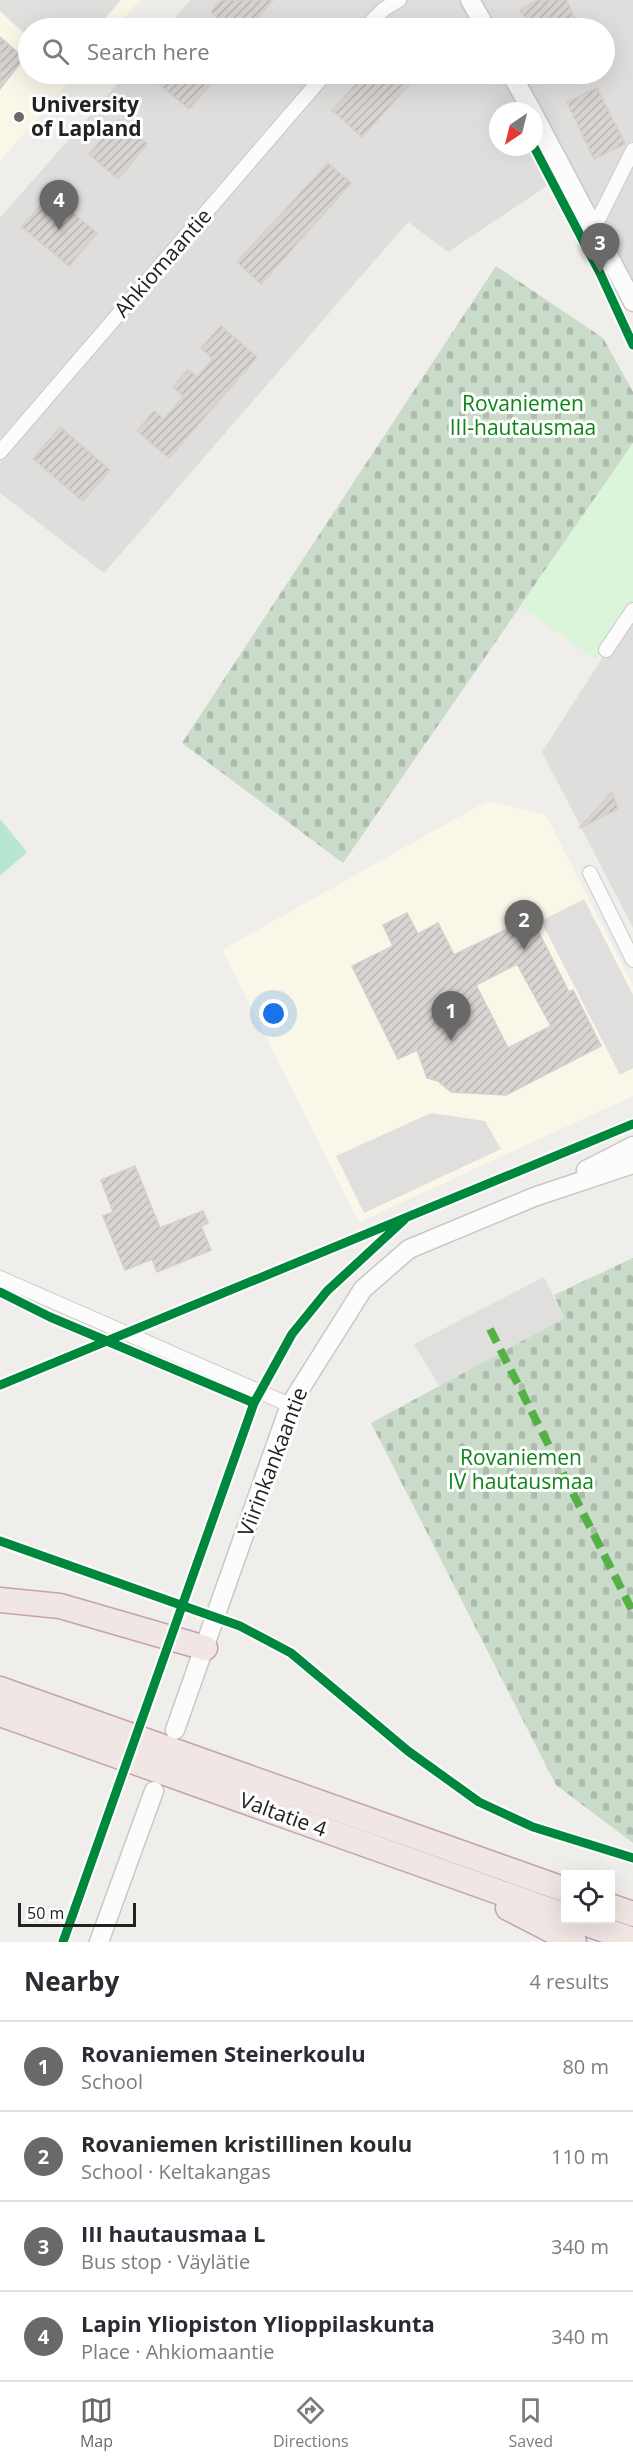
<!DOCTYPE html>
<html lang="en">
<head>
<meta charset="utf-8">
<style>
	:root { --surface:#fff; --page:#f2f2f3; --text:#2b2b33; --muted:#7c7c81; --line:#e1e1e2; --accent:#6a6968 }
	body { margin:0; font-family:"Open Sans",sans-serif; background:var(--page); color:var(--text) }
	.controls { position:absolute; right:18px; bottom:18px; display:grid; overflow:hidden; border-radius:0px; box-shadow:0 6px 24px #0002 }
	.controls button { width:54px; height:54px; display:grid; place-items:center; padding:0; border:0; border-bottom:2px solid var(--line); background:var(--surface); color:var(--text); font:30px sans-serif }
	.compass { position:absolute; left:489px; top:102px; width:54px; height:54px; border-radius:50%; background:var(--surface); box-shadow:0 6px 24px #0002; rotate:215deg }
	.scale { position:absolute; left:18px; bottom:15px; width:118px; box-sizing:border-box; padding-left:6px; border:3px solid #222; border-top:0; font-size:16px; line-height:21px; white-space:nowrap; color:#222; -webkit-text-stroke:4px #fff; paint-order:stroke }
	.you { position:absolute; left:274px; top:1014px; width:21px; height:21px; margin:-15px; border:4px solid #fff; border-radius:50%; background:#1a73e8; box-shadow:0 0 0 9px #1a73e833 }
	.badge { display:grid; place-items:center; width:39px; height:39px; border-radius:50%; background:var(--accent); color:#fff; font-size:20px; font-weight:700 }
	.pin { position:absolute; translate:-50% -50px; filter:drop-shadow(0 2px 3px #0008) }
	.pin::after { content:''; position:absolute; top:32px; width:21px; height:18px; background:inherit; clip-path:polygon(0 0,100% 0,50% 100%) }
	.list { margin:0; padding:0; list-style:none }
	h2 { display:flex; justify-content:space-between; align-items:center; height:78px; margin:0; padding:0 24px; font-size:26px }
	h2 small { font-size:20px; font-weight:400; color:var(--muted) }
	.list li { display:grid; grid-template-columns:39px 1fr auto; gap:18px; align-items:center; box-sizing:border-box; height:90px; padding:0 24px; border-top:2px solid var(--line) }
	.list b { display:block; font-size:22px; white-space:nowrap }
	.list p { margin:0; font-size:20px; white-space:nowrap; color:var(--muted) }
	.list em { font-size:20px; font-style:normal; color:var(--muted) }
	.icon { flex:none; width:33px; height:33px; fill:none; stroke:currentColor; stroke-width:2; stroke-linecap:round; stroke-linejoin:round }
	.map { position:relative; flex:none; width:633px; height:1942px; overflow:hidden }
	.search { position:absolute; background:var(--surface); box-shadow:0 6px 24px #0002; left:18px; right:18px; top:18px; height:66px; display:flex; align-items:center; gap:15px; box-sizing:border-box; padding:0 21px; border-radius:33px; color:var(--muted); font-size:22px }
	.sheet { height:438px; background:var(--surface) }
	nav { display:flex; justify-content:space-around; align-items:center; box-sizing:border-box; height:84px; border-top:2px solid var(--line); background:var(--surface); font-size:16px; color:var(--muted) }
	nav a { display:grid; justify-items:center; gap:3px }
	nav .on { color:var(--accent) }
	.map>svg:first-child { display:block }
</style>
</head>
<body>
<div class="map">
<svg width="633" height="1942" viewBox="0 0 633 1942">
	<defs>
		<pattern id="cemetery-stones" width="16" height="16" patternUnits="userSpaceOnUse" patternTransform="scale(1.5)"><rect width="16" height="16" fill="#cadbca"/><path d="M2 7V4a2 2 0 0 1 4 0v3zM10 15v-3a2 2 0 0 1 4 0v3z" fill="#adbcad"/></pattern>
		<pattern id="building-hatch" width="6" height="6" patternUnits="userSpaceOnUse" patternTransform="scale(1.5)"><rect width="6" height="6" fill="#d7d4d2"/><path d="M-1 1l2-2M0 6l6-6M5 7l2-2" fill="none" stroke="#b8b6b4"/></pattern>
	</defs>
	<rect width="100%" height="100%" fill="#f0eeeb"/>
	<!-- residential -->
	<path fill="#dfdedc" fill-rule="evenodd" d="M190,0H633V297L568,172L448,252L408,222L104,573L0,493V218L126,74H604V28H166ZM498,111H534V147H498Z
		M633,610V928L542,752Z"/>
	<!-- education -->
	<path fill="#f8f7e8" d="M0,0H140L115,28H28V74H76L0,161Z
		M487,801L546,815L633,986V1096L359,1222L222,950Z"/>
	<!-- cemetery -->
	<path fill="url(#cemetery-stones)" d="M496,266L603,338L633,392V443L343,863L182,743Z
		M633,1258V1843L556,1785L371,1423L564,1318L554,1295Z"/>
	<!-- park -->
	<path fill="#daf5da" d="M633,443V606L596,660L520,606Z"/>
	<!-- pitch -->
	<path fill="#b7e6d2" d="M0,819L27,852L0,876Z"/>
	<!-- parking -->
	<path fill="#e0dfde" d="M0,0H121L97,28H28V37L0,11Z
		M584,899L633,995V1068L620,1075L541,921Z
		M431,1113L485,1121L501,1149L364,1213L336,1156Z
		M544,1277L564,1318L439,1386L414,1344Z"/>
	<!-- building -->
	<path fill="url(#building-hatch)" stroke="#d3d0cc" stroke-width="1.5" fill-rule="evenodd" d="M221,0H273L248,28H230L211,12Z
		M538,0H566L580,28H531L520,10Z
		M0,37L24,58L0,89Z
		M147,74H219L189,109Z
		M365,74H419L362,137L332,110Z
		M597,88L625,144L594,159L567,102Z
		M118,120L147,144L118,179L89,154Z
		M328,163L351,183L261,284L237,262Z
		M50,194L97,233L69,266L22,227Z
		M221,326L257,357L169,458L137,431L154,411L164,419L184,396L173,387L188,370L197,377L213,359L201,348Z
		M60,427L110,470L83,501L33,459Z
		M612,792L618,809L580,828V827Z
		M526,907L569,992L573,990L601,1046L506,1095L451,1092L438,1081L427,1078L417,1050L398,1059L352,966L393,946L383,925L407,913L418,934L438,923L454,955L513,926L508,916ZM517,964L551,1026L508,1048L476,985Z
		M135,1166L160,1228L203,1211L208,1223L201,1226L211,1250L157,1272L152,1259L125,1270L103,1216L113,1212L101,1180Z"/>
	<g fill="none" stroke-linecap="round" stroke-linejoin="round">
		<!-- minor casing -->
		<g stroke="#c9c8c7" stroke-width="16">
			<path id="minor" d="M365,28L384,9L399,0
				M595,226L633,150
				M0,452L325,74
				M606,650L633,610
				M590,873L633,960
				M0,1278L290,1405"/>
		</g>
		<!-- tertiary casing -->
		<g stroke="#c9c8c7" stroke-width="21">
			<path id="tertiary" d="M470,0L486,28
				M511,74L532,111
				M534,115L633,302
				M586,1170L633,1146
				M175,1730L290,1405L363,1289L409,1249L534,1197L633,1164
				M99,1942L154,1791"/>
		</g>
		<!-- trunk casing -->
		<g stroke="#c5a2ac" stroke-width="27">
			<path id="trunk" d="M0,1600L60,1606L205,1648
				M0,1689L566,1890
				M0,1714L566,1916
				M610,1906L633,1914
				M508,1908L574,1942
				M576,1920L633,1940"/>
		</g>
		<!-- minor -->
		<use href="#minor" stroke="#fdfcfc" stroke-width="14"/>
		<!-- tertiary -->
		<use href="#tertiary" stroke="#fdfcfc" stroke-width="18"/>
		<!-- trunk -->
		<use href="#trunk" stroke="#f0e6e4" stroke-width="24"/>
		<!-- quiet -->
		<path stroke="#55b145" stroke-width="8" stroke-dasharray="15 8" stroke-linecap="butt" d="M490,1329L633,1612"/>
		<!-- cycleway casing -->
		<g stroke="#fff" stroke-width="13">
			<path id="cycleway" d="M534,147L600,273L633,345
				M0,1292L50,1317L254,1403
				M0,1385L633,1124
				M0,1541L240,1626L291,1653L408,1751L479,1802L533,1827L633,1858
				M63,1942L254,1403L292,1334L327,1291L404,1220"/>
		</g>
		<!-- cycleway -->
		<use href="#cycleway" stroke="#00873e" stroke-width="9"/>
	</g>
	<!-- markers -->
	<circle fill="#6a6968" stroke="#fff" stroke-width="2" cx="19" cy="117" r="6"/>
	<g text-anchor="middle" stroke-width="6" stroke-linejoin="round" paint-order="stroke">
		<!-- poi labels -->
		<g font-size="21" font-weight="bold" fill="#222" stroke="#fff" text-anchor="start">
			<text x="31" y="112">University<tspan x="31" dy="24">of Lapland</tspan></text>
		</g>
		<!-- street labels -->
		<g font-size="21" fill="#222" stroke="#fff">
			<text transform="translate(163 263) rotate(-49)" y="7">Ahkiomaantie</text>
			<text transform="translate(273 1462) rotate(-69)" y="7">Viirinkankaantie</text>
			<text transform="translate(283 1815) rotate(20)" y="7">Valtatie 4</text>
		</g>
		<!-- park labels -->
		<g font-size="21" fill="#0c8416" stroke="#fff">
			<text x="523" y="411">Rovaniemen<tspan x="523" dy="24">III-hautausmaa</tspan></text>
			<text x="521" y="1465">Rovaniemen<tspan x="521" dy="24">IV hautausmaa</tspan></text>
		</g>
	</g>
</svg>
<div class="controls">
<button><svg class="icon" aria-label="locate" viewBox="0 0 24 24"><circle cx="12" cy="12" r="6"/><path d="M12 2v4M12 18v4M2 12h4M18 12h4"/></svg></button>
</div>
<svg class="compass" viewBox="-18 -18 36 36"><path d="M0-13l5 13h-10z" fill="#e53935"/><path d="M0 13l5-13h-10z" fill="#7c7c81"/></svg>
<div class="scale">50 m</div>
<div class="you"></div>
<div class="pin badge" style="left:451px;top:1041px">1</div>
<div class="pin badge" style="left:524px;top:950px">2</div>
<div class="pin badge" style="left:600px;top:273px">3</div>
<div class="pin badge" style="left:59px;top:230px">4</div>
<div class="search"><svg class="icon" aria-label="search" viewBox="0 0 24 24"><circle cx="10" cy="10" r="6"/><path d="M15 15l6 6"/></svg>Search here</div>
</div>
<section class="sheet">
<h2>Nearby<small>4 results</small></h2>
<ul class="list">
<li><span class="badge">1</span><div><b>Rovaniemen Steinerkoulu</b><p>School</p></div><em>80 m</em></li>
<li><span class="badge">2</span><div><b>Rovaniemen kristillinen koulu</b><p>School · Keltakangas</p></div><em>110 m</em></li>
<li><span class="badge">3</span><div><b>III hautausmaa L</b><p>Bus stop · Väylätie</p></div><em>340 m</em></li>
<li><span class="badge">4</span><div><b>Lapin Yliopiston Ylioppilaskunta</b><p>Place · Ahkiomaantie</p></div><em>340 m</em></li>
</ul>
</section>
<nav>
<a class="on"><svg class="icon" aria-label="map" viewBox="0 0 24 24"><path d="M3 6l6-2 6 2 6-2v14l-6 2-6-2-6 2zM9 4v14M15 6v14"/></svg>Map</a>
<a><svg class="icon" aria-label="directions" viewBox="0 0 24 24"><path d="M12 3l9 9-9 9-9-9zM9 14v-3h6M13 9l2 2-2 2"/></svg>Directions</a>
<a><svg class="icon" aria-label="saved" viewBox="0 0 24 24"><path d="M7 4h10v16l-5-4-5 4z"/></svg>Saved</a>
</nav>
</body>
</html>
